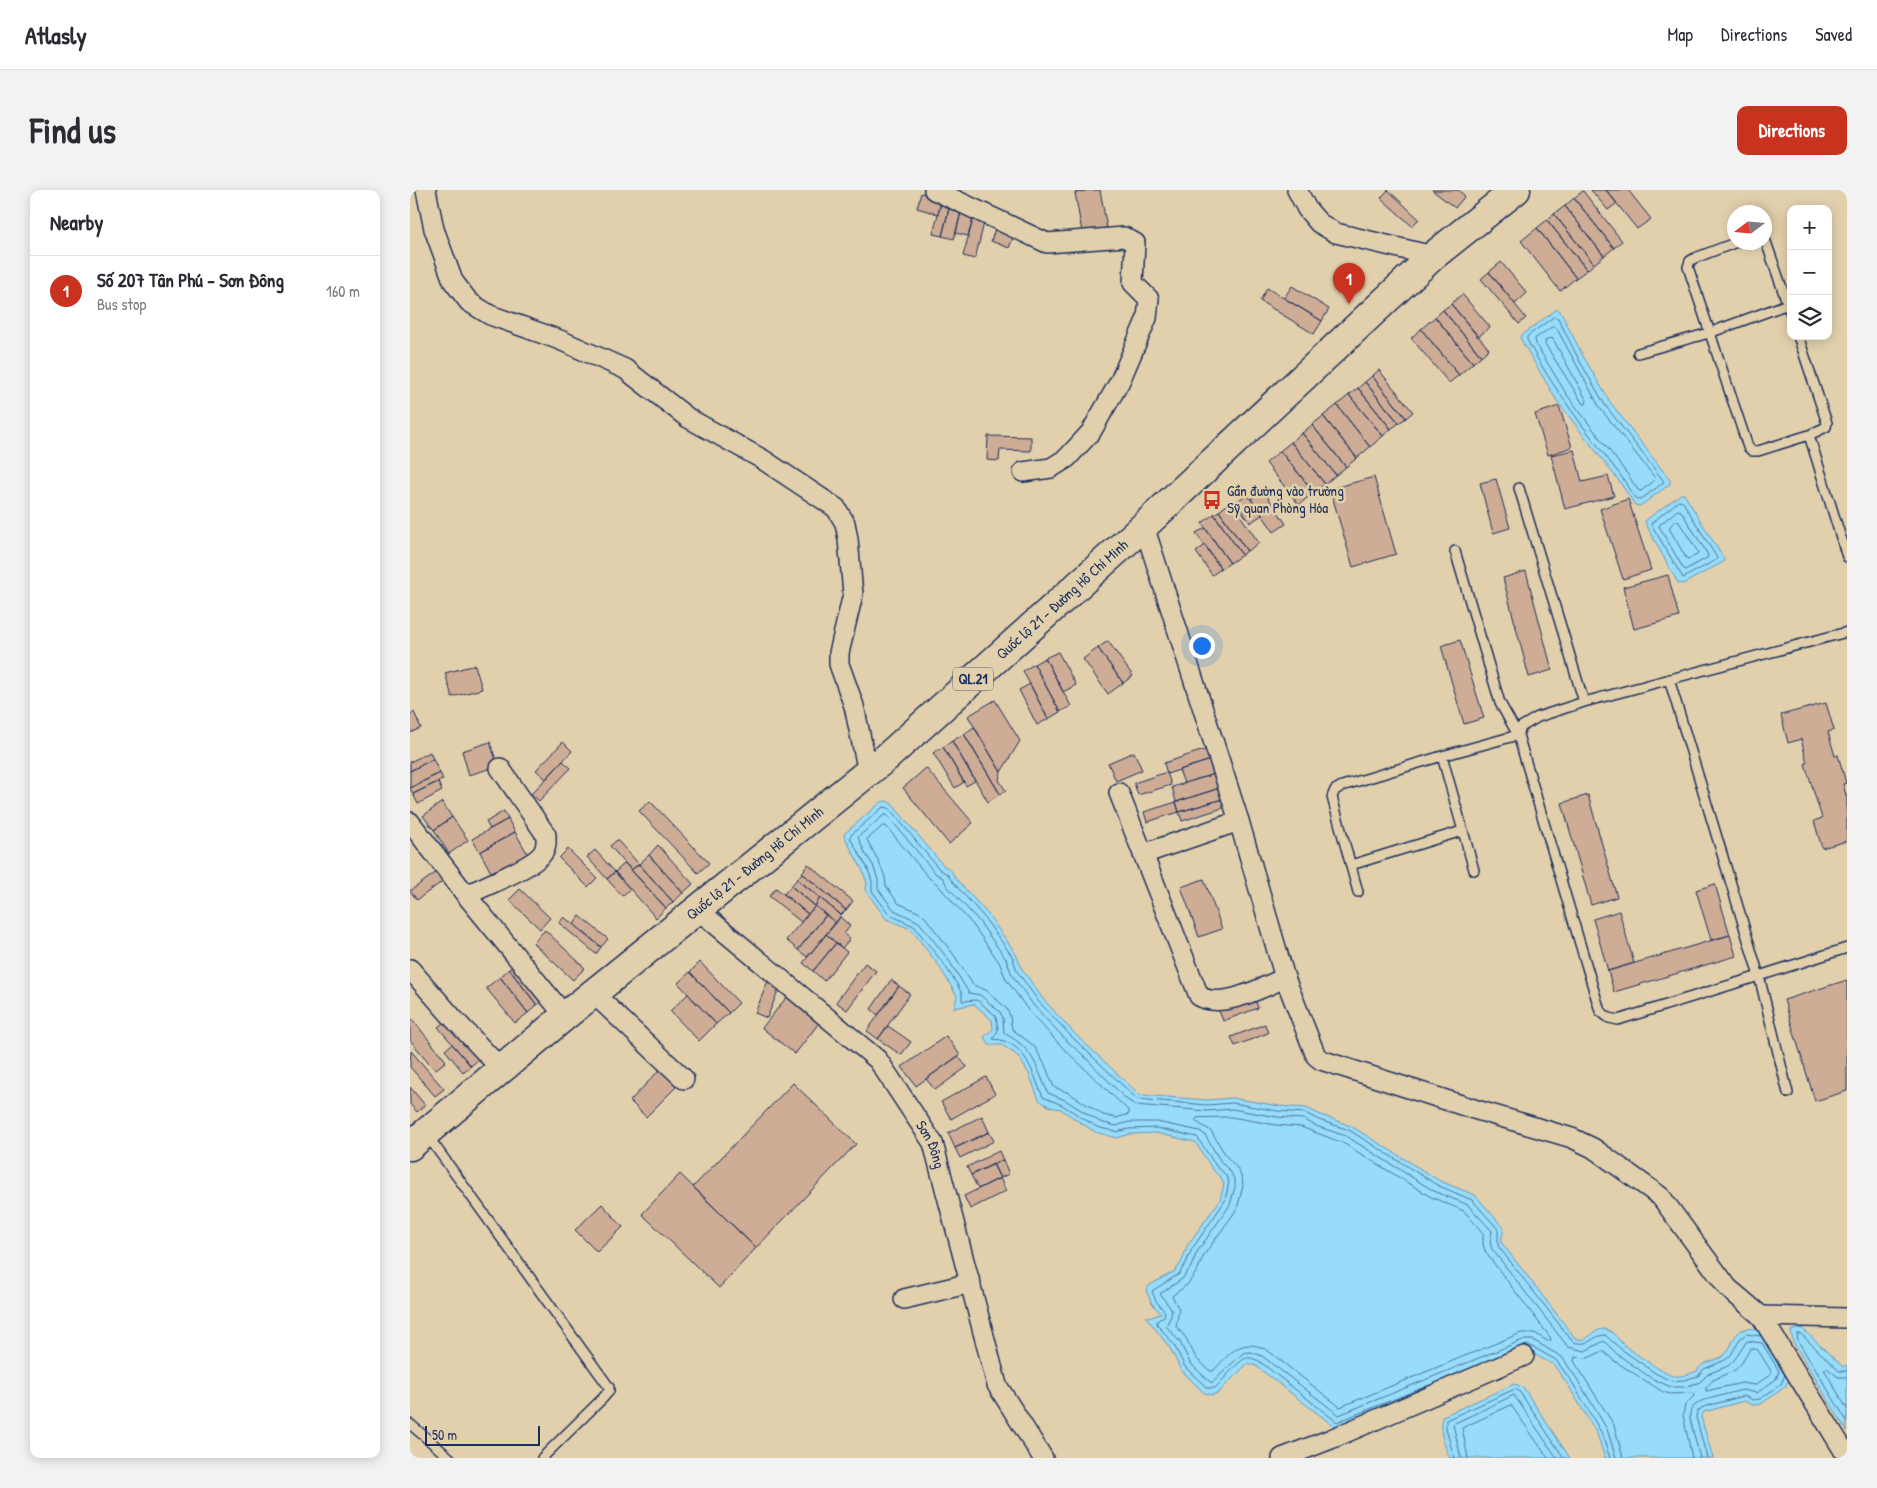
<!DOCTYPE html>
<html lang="en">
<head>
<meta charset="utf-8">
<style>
	:root { --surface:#fff; --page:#f2f2f3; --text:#2b2b33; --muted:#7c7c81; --line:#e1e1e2; --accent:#c8321e }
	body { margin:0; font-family:"Patrick Hand",sans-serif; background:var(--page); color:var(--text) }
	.controls { position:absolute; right:15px; top:15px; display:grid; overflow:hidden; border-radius:10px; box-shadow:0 2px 12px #0003 }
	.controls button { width:45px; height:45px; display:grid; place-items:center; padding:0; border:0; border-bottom:1px solid var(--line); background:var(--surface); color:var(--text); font:25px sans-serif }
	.compass { position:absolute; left:1317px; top:15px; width:45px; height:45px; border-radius:50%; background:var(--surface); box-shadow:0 2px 12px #0003; rotate:254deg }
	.scale { position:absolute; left:15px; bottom:12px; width:115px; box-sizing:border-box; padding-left:5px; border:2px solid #1b2f5e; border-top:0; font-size:14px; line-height:18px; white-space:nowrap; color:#1b2f5e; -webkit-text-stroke:4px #e2d0ad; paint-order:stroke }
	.you { position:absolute; left:791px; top:455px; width:18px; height:18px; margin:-12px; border:4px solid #fff; border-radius:50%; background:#1a73e8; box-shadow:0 0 0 8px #1a73e833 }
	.badge { display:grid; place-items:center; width:32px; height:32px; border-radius:50%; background:var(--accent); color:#fff; font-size:16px; font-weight:700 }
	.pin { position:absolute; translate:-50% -41px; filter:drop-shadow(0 1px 2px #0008) }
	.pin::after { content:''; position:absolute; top:26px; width:18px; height:15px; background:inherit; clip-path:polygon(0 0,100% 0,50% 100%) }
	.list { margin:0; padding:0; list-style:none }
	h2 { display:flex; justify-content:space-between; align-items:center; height:65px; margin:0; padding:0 20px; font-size:21px }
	h2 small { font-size:16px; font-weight:400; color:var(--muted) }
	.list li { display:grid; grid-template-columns:32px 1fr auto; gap:15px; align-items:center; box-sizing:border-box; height:70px; padding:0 20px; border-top:1px solid var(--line) }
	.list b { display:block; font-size:19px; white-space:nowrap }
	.list p { margin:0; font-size:16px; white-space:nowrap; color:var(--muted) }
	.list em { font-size:16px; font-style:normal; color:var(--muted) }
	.icon { flex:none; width:28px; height:28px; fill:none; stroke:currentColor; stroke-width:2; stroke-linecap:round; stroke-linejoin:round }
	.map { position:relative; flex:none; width:1437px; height:1268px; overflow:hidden; border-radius:10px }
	header { display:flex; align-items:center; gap:30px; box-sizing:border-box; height:70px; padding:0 25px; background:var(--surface); border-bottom:1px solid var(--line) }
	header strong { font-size:24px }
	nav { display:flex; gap:28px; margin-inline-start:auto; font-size:18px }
	.intro { display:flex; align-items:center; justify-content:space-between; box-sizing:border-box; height:120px; padding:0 30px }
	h1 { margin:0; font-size:35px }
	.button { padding:12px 22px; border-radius:10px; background:var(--accent); color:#fff; font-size:18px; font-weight:700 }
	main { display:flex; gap:30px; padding:0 30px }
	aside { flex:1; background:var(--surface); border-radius:10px; box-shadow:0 2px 12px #0003 }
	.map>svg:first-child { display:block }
</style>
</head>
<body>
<header>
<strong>Atlasly</strong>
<nav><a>Map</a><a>Directions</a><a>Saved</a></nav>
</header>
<div class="intro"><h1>Find us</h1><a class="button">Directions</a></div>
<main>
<aside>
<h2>Nearby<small></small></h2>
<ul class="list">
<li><span class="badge">1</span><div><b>Số 207 Tân Phú - Sơn Đông</b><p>Bus stop</p></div><em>160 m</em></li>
</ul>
</aside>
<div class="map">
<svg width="1437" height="1268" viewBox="0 0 1437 1268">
	<rect width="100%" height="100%" fill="#e2d0ad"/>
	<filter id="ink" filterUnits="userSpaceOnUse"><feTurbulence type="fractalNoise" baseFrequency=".02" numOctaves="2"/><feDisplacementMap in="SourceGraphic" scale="10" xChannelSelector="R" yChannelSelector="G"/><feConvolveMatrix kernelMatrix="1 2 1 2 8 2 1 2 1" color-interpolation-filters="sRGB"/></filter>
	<g filter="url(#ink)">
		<!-- water -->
		<path fill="#97dcf9" stroke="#6597bb" d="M1147,119L1150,121L1173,166L1200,212L1260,290V294L1230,316L1225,315L1209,291L1147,211L1110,148L1112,145Z
			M1271,304H1274L1314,369L1313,372L1273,394L1268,393L1235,333L1236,330Z
			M477,611L482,614L533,675L541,680L545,688L577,723L606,764L612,779L633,809L665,844L730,905L797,910L822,908L869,916L896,918L911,925L941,936L1030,991L1065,1005L1094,1038L1091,1052L1165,1148L1174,1150C1180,1146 1187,1139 1194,1139C1202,1140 1207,1148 1212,1153C1218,1159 1254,1183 1260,1185C1269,1188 1279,1184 1287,1181C1292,1171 1304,1172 1313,1166C1323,1159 1322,1142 1335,1139C1342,1137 1352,1141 1359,1142L1380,1187L1375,1197L1351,1214L1343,1215L1334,1211L1294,1222L1291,1227L1303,1268H1195L1187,1244L1158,1195L1143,1174L1125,1165L1118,1160L925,1237L846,1176L838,1173L808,1203L802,1205L794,1203L771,1180L760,1158L736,1127L745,1126L751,1123L742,1114L736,1100L740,1095L765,1081L772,1071L777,1056L810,1010L814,994L811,988L803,980L785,952L746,943L720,944L707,948L685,942L650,919L640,917L629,910L619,884L608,866L592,855H579L574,847L583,839L582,830L564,814L544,818L547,806L529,776L501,739L476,729L456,701L457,693L452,679L435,648L434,644L471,612Z
			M1389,1138L1393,1139L1433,1177L1437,1175V1241L1383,1152L1381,1141Z
			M1104,1194L1113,1197L1160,1268H1040C1035,1257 1027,1237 1033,1226Z"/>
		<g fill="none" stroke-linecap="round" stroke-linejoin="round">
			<!-- shore -->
			<path stroke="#4d749c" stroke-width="1" d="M1144,127L1148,128L1168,168L1195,215L1253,290V293L1230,310C1221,307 1217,293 1211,286C1177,242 1143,199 1117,150V147Z
				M1142,137H1146L1190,218L1245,288L1244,291L1231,301L1228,300L1218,285L1157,205L1126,154L1125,149Z
				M1140,148L1143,149L1177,211L1176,214H1173L1135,154V151Z
				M1269,311L1273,312L1307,368L1306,370L1273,388L1241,334Z
				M1268,320L1271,321L1298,365L1297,368L1275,380L1273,378L1249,336Z
				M1266,331L1269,332L1288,362L1287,365L1279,369L1276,368L1259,338L1260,336Z
				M473,636H476L519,688L527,694L563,735L589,772L596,789L618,820L652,857L719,921V924L706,928L693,925L659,903L644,897L635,875L624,856L602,839L600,826L597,819L576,800L563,795L544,765L515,727L508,722L488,713L476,696L475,687L469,672L457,650Z
				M821,927L866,935L891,937L933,953L1021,1007L1054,1021L1073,1043V1055L1076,1063L1140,1147L1141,1150L1137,1151L1125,1143H1111L930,1217L857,1160C830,1146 820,1164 803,1181H800L786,1168L776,1148L766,1136L769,1119L762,1106L778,1094L787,1081L794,1065L827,1019L833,996L832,988L827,978L817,967L801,941L785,931L787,928Z
				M1116,1156H1121L1146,1170L1162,1192L1191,1242L1200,1268
				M1341,1158L1348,1160L1361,1181L1360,1185L1345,1195L1332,1193L1296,1201V1198L1303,1190L1325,1180L1331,1174Z
				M1437,1181H1429L1391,1144H1387L1388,1151L1437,1231
				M1437,1187H1428L1417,1178L1414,1179L1437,1219
				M1017,1196L927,1232L849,1171C846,1170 841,1167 837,1168C829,1169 812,1192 805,1198H797L775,1177L764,1155L747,1134V1131L754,1126L755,1122L746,1111L742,1101L769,1084L776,1073L782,1059L815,1011L819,992L815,984L806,976L787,947L746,938L719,939L706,942L687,937L652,915L633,907C624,887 618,859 594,851C590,849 586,850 583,849L588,840L586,826L567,810L552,811V804L547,794L533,773L504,736L480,725L462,701V691L457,677L440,648L441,645L473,617L479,618L529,679L537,684L542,691L573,726L602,766L607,781L629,812L662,847L727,909L797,915L822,913L868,921L895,923L909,930L939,940L1027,995L1062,1010L1088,1039V1056L1163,1152C1182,1157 1180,1146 1195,1145L1211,1159L1245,1183L1261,1191L1274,1190L1288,1186L1294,1179L1315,1170L1321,1165L1330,1149L1336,1144L1351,1146
				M1044,1268L1036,1238V1230L1105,1199L1109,1201L1154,1268
				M1051,1268L1043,1234L1104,1205L1147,1268
				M1058,1268L1052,1238L1101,1215L1138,1268
				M1206,1268L1197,1239L1167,1189L1152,1167L1123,1150H1113L929,1225L852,1166L841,1162L833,1163L803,1192H800L780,1173L770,1152L756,1136L761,1126L762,1120L750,1104L772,1089L781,1077L787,1062L820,1015L825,997V991L820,981L811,972L795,945L790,941L747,932H719L706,936L690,932L655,910L638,903C625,874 624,859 594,843L593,828L590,822L570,805L559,803L538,769L509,732L484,720L468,699V690L463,675L455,663L448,647L474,625H477L525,683L533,688L537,696L568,730L596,769L602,785L624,816L657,851L672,864L716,909L725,915L797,921L822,919L867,927L893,929L906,936L936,946L1024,1001L1058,1015L1082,1041L1080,1052L1082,1059L1158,1157L1175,1161L1194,1151L1207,1164L1241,1188L1261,1197H1275L1290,1192L1298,1184L1318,1176L1325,1169L1337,1151L1352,1153L1369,1181L1366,1189L1347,1203L1332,1200L1291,1211L1283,1217L1280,1222V1229L1290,1268
				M1213,1268L1204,1235L1164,1171L1165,1167L1178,1168L1193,1161L1203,1170L1253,1202L1260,1204L1283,1203L1284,1206L1275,1215L1273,1225L1282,1268
				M1297,1268L1286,1227L1287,1222L1293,1217L1334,1206L1343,1210L1350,1209L1371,1194L1375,1185"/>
		</g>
		<!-- building -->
		<path fill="#ceac95" stroke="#1b2f5e" d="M680,0H690L697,38L672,42L665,3Z
			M978,0L1009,29L1002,36L971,8Z
			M1022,0H1048L1055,6L1045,18Z
			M1181,0H1196L1207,13L1198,20Z
			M1196,0H1218L1241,29L1227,39Z
			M1173,1L1212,51L1204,58L1164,8Z
			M511,3L532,8L528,24L507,18Z
			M532,8L541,11L532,46L523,44Z
			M1164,8L1204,58L1194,66L1155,16Z
			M541,11L553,14L544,49L532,46Z
			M1155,16L1194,66L1184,74L1144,24Z
			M551,22L564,26L558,46L546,43Z
			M1144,24L1184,74L1177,80L1137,30Z
			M564,26L575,29L565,69L553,66Z
			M1137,30L1177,80L1166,88L1127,38Z
			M586,36L605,43L599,58L581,51Z
			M1127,38L1166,88L1150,101L1111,51Z
			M1091,72L1117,103L1105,114L1079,82Z
			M1079,82L1116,128L1109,134L1071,89Z
			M882,96L919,119L912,131L874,108Z
			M857,98L912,131L904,144L850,111Z
			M1052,104L1080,137L1068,147L1041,114Z
			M1041,114L1079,159L1071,166L1033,120Z
			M1033,120L1071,166L1063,173L1025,127Z
			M1025,127L1063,173L1049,185L1011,139Z
			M1011,139L1049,185L1039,193L1001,148Z
			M969,180L1003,222L996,228L962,186Z
			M962,186L996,228L989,233L955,192Z
			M955,192L989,233L981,239L948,198Z
			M948,198L981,239L973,246L939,205Z
			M939,205L973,246L960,257L927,215Z
			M927,215L960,257L947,268L913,226Z
			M1149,216L1162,257L1138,265L1125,224Z
			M913,226L947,268L936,277L902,235Z
			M902,235L936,277L926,285L892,243Z
			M892,243L926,285L915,294L881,252Z
			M578,246L621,247V261L590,260L589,271L577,270Z
			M881,252L915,294L904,302L870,261Z
			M1164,260L1172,292L1198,286L1204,306L1155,319L1141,265Z
			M870,261L904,302L889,315L856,273Z
			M964,287L986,364L943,377L920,299Z
			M1086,289L1100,338L1083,343L1070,293Z
			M853,300L876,334L864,342L841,309Z
			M837,304L852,325L840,333L826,312Z
			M1218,309L1241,380L1213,389L1190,319Z
			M821,312L849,353L837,361L809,321Z
			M809,321L837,361L832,365L804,324Z
			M804,324L832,365L820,373L792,333Z
			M795,338L820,373L811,379L786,343Z
			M795,355L811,379L802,385L786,362Z
			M1116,381L1142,480L1119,487L1093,388Z
			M1258,385L1269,427L1224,439L1213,397Z
			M1050,450L1074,528L1054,534L1031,456Z
			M698,451L723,486L713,493L688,458Z
			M688,458L713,493L698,504L673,469Z
			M648,462L666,495L653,502L635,468Z
			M635,468L661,516L650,522L624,474Z
			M624,474L650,522L638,529L613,481Z
			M65,475L72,499L42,507L35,483Z
			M620,494L638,529L627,535L609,500Z
			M585,510L610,551L591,582L558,526Z
			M1416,513L1424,540L1418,542L1425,566L1428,565L1436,593L1433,594L1437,609V651L1412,658L1404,631L1412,628L1395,574L1397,573L1391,549L1378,553L1371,525Z
			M4,522L11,538L0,543V524Z
			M564,537L591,582L589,590L596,601L590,604L554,544Z
			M554,544L590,604L578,612L542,551Z
			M542,551L565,591L556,596L533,557Z
			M80,552L88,576L59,585L52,561Z
			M153,552L162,561L136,589L126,580Z
			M533,557L554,592L545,598L523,563Z
			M800,558L804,569L757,584L754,573Z
			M20,562L23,569L0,581V572Z
			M724,562L732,580L706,591L698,573Z
			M23,569L30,583L0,598V581Z
			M804,569L808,583L774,593L769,580Z
			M153,571L161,578L129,611L121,604Z
			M516,578L563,633L539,654L493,598Z
			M757,582L761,595L728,605L724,593Z
			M30,583L33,589L3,604L0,598Z
			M808,583L813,597L766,612L762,597Z
			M28,592L32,601L8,614L3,604Z
			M813,597L816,608L769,622L766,612Z
			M1178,605L1207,707L1181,715L1152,613Z
			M816,608L819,616L772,631L769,622Z
			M240,611L299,673L288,683L229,621Z
			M32,612L42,627L24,640L13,626Z
			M766,612L769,622L737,632L734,622Z
			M94,621L98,629L80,639L76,632Z
			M42,627L58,650L39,664L24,640Z
			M98,629L105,642L70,662L62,649Z
			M105,642L120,668L84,688L70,662Z
			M207,650L229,674L221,680L200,656Z
			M248,655L283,694L273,703L239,665Z
			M158,659L187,688L178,697L149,668Z
			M185,660L205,682L197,689L177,667Z
			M239,665L273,703L263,712L229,674Z
			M215,673L256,718L246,728L205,682Z
			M229,674L263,712L256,718L221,680Z
			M398,674L443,711L436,720L392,683Z
			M31,679L37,688L7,710L0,701Z
			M205,682L220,699L212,706L197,689Z
			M392,683L436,720L431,725L387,689Z
			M387,689L410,708L405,716L381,696Z
			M794,689L812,739L789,747L771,697Z
			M1305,694L1320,745L1301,750L1286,700Z
			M381,696L405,716L398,724L374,704Z
			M366,698L398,724L391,732L359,706Z
			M110,699L140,728L130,739L99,710Z
			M410,708L431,725L426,733L405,716Z
			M405,716L416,725L388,760L376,750Z
			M1209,721L1224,773L1198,781L1183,729Z
			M416,725L426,733L397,767L388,760Z
			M170,726L198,749L191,757L164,734Z
			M154,727L191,757L186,764L149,733Z
			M430,727L440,736L434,744L440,749L432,758L416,744Z
			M135,740L175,778L163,790L123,753Z
			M416,744L426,753L403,781L393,773Z
			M1320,745L1326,766L1204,802L1198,781Z
			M426,753L437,762L414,791L403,781Z
			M108,772L137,808L127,815L99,779Z
			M290,772L329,813L319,823L280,782Z
			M455,773L466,781L437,820L426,812Z
			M99,779L127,815L118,823L90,787Z
			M280,782L319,823L306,834L268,793Z
			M90,787L118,823L105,833L76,798Z
			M481,790L489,796L468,825L461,819Z
			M1437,790V901L1405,911L1374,810Z
			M358,791L370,796L357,828L345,823Z
			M489,796L500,804L468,849L457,841Z
			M380,803L412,829L385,864L352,838Z
			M278,804L306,834L289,851L260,821Z
			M845,808L848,818L813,831L809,821Z
			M2,829L36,871L25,880L0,850V831Z
			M37,830L70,868L61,876L28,837Z
			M855,834L858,843L825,856L821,847Z
			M478,836L501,852L491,865L468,849Z
			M536,846L550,865L506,896L492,877Z
			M42,854L61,876L53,882L35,860Z
			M1,861L34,899L25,906L0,877Z
			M548,866L557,877L525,900L516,889Z
			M254,875L271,892L236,927L220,911Z
			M576,887L585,904L541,929L531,912Z
			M383,893L446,954L346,1058L283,997Z
			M0,897L15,915L7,922L0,914Z
			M572,926L579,942L545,958L538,943Z
			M579,942L584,951L550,968L545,958Z
			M589,961L593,970L561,985L557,977Z
			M593,970L599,984L590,988L583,974Z
			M583,974L590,988L568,999L561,985Z
			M270,984L346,1058L309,1098L232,1024Z
			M590,988L596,1001L560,1019L554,1006Z
			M192,1014L213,1037L187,1062L165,1040Z"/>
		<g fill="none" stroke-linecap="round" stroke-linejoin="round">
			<!-- service casing -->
			<g stroke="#1b2f5e" stroke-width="12">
				<path id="service" d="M1354,46L1381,124
					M1327,52L1285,68L1280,71L1278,77L1338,257L1342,261H1348L1399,245
					M1388,146L1417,233L1416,237L1399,245L1437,367
					M1228,163L1299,143L1378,114
					M1109,298L1174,512
					M1045,361L1090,513L1108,545
					M1108,545L1111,537L1128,527L1174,512L1437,442
					M1032,566L1064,680
					M941,675L1052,641
					M948,702L922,607L925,600L932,596L1032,566L1108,545L1190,821L1199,828L1208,830L1349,786L1259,489
					M1378,903L1349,786L1437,758
					M17,945L199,1197V1201L193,1208L132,1268
					M0,1234L40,1268"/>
			</g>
			<!-- minor casing -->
			<g stroke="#1b2f5e" stroke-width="22">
				<g id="minor">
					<path d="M16,0L24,39L43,91L59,112L80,125L150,150L215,179L278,228L352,269L426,318L435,333L438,349L443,404L429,463V474L444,516L458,582"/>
					<path d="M524,0L637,53L714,47L725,53L723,93L739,109L737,128L710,191L681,242L657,268L641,278L613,282"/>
					<path d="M887,0L897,19L909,33L926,43L1023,66"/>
					<path d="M734,336L829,631L875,788L906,866L911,870L1067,920L1162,948L1183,958L1243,1001L1251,1007L1318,1098L1351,1126L1437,1266"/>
					<path d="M709,603L789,806C812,820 853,797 875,788"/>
					<path d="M0,632L56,705L155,826"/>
					<path d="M733,664L829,631"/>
					<path d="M56,705C73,697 123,677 132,664C137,658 136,652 136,645L90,578"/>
					<path id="s1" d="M287,719L468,870L523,953L587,1195L633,1268"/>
					<path d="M0,779L43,828L92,880"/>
					<path d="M183,803L274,889"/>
					<path d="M494,1109L561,1093"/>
					<path d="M1351,1126L1437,1128"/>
					<path d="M872,1268L921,1249L1114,1166"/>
				</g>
			</g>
			<!-- trunk casing -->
			<g stroke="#1b2f5e" stroke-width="31">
				<g id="trunk">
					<path id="s2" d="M0,956L155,826L477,567L734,336L1023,66L1106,0"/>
				</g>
			</g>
			<!-- service -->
			<use href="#service" stroke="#e2d0ad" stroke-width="9"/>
			<!-- minor -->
			<use href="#minor" stroke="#e2d0ad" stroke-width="19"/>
			<!-- trunk -->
			<use href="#trunk" stroke="#e2d0ad" stroke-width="28"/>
		</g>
	</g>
	<!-- icons -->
	<defs>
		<g id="bus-bare" transform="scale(1.5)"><path d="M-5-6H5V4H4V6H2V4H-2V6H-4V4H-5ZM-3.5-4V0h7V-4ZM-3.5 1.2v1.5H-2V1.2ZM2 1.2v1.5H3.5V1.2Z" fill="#c8321e" stroke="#e2d0ad" stroke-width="2.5" paint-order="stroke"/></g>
	</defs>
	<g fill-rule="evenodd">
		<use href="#bus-bare" x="802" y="310"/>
	</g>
	<g text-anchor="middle" stroke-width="5" stroke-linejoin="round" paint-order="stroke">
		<!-- shield labels -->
		<rect fill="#e2d0ad" stroke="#575f76" stroke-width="1" x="543" y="477.5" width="40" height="23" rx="4"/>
		<g font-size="14" font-weight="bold" fill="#1b2f5e">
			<text x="563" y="494">QL.21</text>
		</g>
		<!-- poi labels -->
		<g font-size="15" fill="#1b2f5e" stroke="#e2d0ad" text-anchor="start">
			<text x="817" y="306">Gần đường vào trường<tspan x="817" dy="17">Sỹ quan Phòng Hóa</tspan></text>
		</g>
		<!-- street labels -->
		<g font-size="15" fill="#1b2f5e" stroke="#e2d0ad">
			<text dy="5" stroke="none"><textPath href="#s2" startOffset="851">Quốc lộ 21 - Đường Hồ Chí Minh</textPath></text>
			<text dy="5" stroke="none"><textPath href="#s2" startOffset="446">Quốc lộ 21 - Đường Hồ Chí Minh</textPath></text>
			<text dy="5" stroke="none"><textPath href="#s1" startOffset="336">Sơn Đông</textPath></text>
		</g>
	</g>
</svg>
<div class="controls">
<button>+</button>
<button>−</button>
<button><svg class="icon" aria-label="layers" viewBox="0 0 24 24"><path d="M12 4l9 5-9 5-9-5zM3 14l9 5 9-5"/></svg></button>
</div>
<svg class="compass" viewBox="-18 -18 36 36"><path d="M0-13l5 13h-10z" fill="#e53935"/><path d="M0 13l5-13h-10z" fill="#7c7c81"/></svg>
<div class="scale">50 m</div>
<div class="you"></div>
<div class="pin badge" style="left:939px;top:114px">1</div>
</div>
</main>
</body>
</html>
